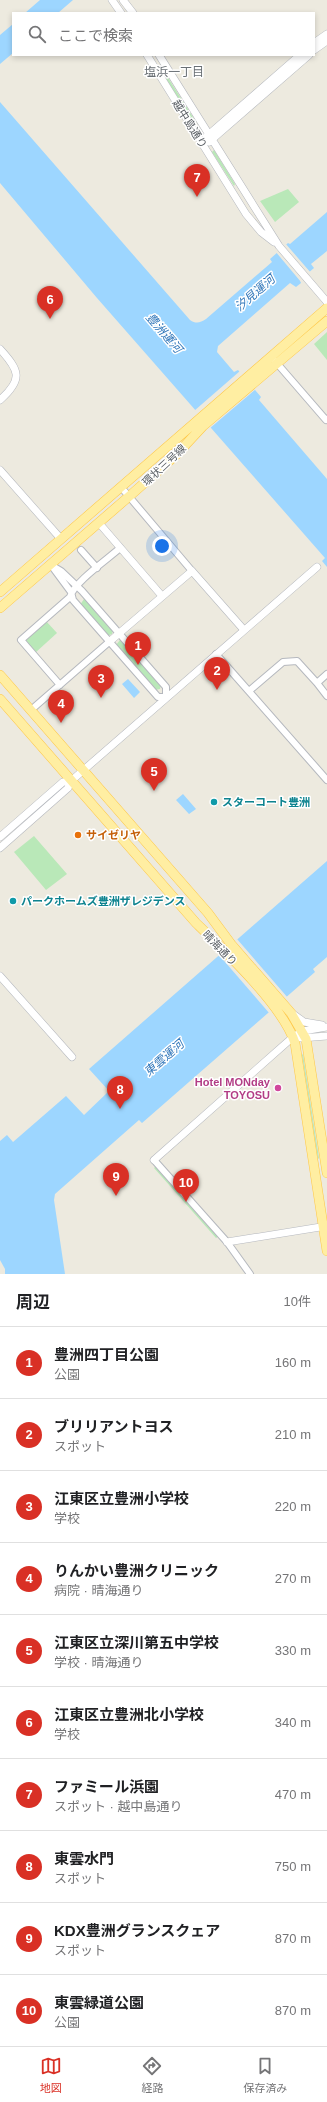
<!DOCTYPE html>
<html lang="ja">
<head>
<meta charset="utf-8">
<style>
	:root { --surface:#fff; --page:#f2f2f2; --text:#202124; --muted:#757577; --line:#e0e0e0; --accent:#d93025 }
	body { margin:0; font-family:Helvetica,"Noto Sans JP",sans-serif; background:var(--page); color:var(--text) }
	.you { position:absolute; left:162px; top:546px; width:14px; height:14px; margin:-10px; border:3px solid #fff; border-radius:50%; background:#1a73e8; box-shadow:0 0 0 6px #1a73e833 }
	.badge { display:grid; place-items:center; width:26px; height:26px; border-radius:50%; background:var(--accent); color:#fff; font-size:13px; font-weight:700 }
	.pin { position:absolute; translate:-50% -33px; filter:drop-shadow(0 1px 2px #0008) }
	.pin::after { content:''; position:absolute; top:21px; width:14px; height:12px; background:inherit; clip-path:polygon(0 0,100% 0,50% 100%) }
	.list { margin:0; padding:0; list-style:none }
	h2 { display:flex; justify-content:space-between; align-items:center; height:52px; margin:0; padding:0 16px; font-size:17px }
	h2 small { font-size:13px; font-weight:400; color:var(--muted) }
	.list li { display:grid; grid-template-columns:26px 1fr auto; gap:12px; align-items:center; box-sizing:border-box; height:72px; padding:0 16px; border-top:1px solid var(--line) }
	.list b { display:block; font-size:15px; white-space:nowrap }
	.list p { margin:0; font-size:13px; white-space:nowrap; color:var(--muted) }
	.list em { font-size:13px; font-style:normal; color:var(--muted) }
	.icon { flex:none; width:22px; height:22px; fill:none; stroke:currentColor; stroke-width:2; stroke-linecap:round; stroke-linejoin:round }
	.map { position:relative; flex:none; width:327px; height:1274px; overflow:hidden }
	.search { position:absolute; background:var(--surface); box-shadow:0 2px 6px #0003; left:12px; right:12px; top:12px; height:44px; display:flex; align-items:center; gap:10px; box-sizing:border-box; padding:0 14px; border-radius:0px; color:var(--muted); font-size:15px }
	.sheet { height:772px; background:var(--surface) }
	nav { display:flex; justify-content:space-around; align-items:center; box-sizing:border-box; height:56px; border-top:1px solid var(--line); background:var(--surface); font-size:11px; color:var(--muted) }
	nav a { display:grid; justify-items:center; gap:2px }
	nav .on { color:var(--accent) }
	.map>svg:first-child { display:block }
</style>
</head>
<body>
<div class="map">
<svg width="327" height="1274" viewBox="0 0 327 1274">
	<rect width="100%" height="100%" fill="#edeadf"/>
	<!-- green -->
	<path fill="#b9e8b8" d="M164,72L165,73L196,122L194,123L163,74Z
		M214,150L235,184L234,186L212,152Z
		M288,189L299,202L275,222L260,201Z
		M327,332V360L314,344Z
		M84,599L88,600L113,630L112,634L107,636L80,605Z
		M46,621L57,633L35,653L25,640Z
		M120,640H123L161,683L160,689L155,690L116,645Z
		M34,836L67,874L46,890L14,852Z
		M303,1054L319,1158L318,1159L302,1055Z
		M157,1165L219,1236L216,1238L154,1168Z"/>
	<!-- water -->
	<path fill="#9dd6ff" d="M40,0H73L58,13H25Z
		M13,24V53L0,64V35Z
		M0,102L190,320C196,324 200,323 206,319L272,262L270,259L288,243L290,244L327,212V251L311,264L314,268L300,280L301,283L296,287L290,283L218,346L217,352L234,372L238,370L261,397L259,400L327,479V567L322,561L325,558L97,298L0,183Z
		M128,679L140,692L134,698L122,684Z
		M183,794L196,809L189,814L176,800Z
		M327,861V957L313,969L315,972L142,1123L139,1120L55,1194L54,1200L65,1274H5V1269L0,1260V1141L7,1135L13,1142L66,1096L84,1115L109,1091L89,1069Z"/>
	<!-- pier -->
	<path fill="#edeadf" d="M285,243L311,273L301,282L275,251Z
		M240,371L256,389L209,429L194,411Z
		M237,939L288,998L270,1014L219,955Z"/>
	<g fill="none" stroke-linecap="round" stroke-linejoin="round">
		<!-- minor casing -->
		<g stroke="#b5b8be" stroke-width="8">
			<path id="minor" d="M275,361L326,420L327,419
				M121,487L192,571
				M81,550L97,568
				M51,565L61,571L82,591L166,687V697H158L73,600L71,592Z
				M216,654L327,780
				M317,683L327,696
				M60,685L21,640L70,597C74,582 108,559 120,548
				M249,691L283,662L297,661L317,683L327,674
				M31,710L109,642
				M154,1160L227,1242L250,1274"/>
		</g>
		<!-- tertiary casing -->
		<g stroke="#b5b8be" stroke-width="8">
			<path id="tertiary" d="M112,0L121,13
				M123,0L133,13
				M314,43L327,34
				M314,50L327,41
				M147,55L246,214L261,232L274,242
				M159,55L279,246L327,302
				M206,137L300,55
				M209,142L309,55
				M0,349C19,370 24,379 0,400
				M0,470L61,539
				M99,523L162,596
				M109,642L192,571L244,630
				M0,837L63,782L71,781
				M0,848L68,788L71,781L317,567
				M0,976L72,1057
				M293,1014L304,1022L322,1025
				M301,1038L327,1036
				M154,1160L293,1037L303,1031L327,1027
				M227,1242L327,1226"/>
		</g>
		<!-- primary casing -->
		<g stroke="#ffc746" stroke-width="10">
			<path id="primary" d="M0,592L327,308
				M0,608L133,493L176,455L203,426L327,321
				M0,675L208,913L231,944L291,1013L306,1039L327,1173
				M0,699L196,923C225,951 283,1006 295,1043L327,1251"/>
		</g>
		<!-- minor -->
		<use href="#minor" stroke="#fff" stroke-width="6"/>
		<!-- tertiary -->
		<use href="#tertiary" stroke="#fff" stroke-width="7"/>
		<!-- primary -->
		<use href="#primary" stroke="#ffeea2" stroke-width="9"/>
	</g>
	<!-- markers -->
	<g fill="#0f9aa8" stroke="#fff" stroke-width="1.5">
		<circle cx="214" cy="802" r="4"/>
		<circle cx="13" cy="901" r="4"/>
	</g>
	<circle fill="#e8710a" stroke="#fff" stroke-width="1.5" cx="78" cy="835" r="4"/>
	<circle fill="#d1479c" stroke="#fff" stroke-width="1.5" cx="278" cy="1088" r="4"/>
	<g text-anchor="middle" stroke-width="3" stroke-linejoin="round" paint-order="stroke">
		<!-- street labels -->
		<g font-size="11" fill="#585d62" stroke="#fff">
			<text transform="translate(190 124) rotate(58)" y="4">越中島通り</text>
			<text transform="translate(164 465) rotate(-43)" y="4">環状三号線</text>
			<text transform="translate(220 948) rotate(46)" y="4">晴海通り</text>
		</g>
		<!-- culture labels -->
		<g font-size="11" font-weight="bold" fill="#0d838f" stroke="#fff" text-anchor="start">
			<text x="222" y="806">スターコート豊洲</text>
			<text x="21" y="905">パークホームズ豊洲ザレジデンス</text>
		</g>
		<!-- food labels -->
		<g font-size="11" font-weight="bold" fill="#c56008" stroke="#fff" text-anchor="start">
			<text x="86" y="839">サイゼリヤ</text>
		</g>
		<!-- hotel labels -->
		<g font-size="11" font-weight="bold" fill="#b23c85" stroke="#fff" text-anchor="end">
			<text x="270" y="1086">Hotel MONday<tspan x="270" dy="13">TOYOSU</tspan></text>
		</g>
		<!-- neighbourhood labels -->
		<g font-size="12" fill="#696f74" stroke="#fff">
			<text x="174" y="76">塩浜一丁目</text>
		</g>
		<!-- water labels -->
		<g font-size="12" font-style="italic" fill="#3177ba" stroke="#fff">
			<text transform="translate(255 293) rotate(-41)" y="4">汐見運河</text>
			<text transform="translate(164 333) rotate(49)" y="4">豊洲運河</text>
			<text transform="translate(164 1058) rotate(-41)" y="4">東雲運河</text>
		</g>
	</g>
</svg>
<div class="you"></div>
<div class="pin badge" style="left:138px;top:665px">1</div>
<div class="pin badge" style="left:217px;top:690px">2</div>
<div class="pin badge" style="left:101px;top:698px">3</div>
<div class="pin badge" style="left:61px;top:723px">4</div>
<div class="pin badge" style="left:154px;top:791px">5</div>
<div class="pin badge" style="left:50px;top:319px">6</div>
<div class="pin badge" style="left:197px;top:197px">7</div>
<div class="pin badge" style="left:120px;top:1109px">8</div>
<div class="pin badge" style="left:116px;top:1196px">9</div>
<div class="pin badge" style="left:186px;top:1202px">10</div>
<div class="search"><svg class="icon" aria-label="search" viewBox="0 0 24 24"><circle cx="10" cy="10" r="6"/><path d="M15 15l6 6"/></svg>ここで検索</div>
</div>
<section class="sheet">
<h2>周辺<small>10件</small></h2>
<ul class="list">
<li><span class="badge">1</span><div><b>豊洲四丁目公園</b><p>公園</p></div><em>160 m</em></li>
<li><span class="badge">2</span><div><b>ブリリアントヨス</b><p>スポット</p></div><em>210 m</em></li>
<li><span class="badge">3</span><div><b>江東区立豊洲小学校</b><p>学校</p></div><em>220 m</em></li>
<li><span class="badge">4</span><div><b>りんかい豊洲クリニック</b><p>病院 · 晴海通り</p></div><em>270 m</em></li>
<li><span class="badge">5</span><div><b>江東区立深川第五中学校</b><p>学校 · 晴海通り</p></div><em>330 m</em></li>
<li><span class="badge">6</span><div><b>江東区立豊洲北小学校</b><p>学校</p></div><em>340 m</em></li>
<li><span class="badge">7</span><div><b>ファミール浜園</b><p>スポット · 越中島通り</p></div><em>470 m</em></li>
<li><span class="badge">8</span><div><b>東雲水門</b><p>スポット</p></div><em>750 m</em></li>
<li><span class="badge">9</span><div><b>KDX豊洲グランスクェア</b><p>スポット</p></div><em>870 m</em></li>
<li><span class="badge">10</span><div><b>東雲緑道公園</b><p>公園</p></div><em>870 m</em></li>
</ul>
</section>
<nav>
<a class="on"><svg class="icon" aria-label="map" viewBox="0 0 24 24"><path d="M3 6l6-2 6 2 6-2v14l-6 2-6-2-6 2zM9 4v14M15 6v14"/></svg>地図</a>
<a><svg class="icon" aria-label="directions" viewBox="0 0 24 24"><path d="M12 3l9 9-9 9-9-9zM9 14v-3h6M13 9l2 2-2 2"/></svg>経路</a>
<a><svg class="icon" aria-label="saved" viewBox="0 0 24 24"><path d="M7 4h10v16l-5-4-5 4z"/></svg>保存済み</a>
</nav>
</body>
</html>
